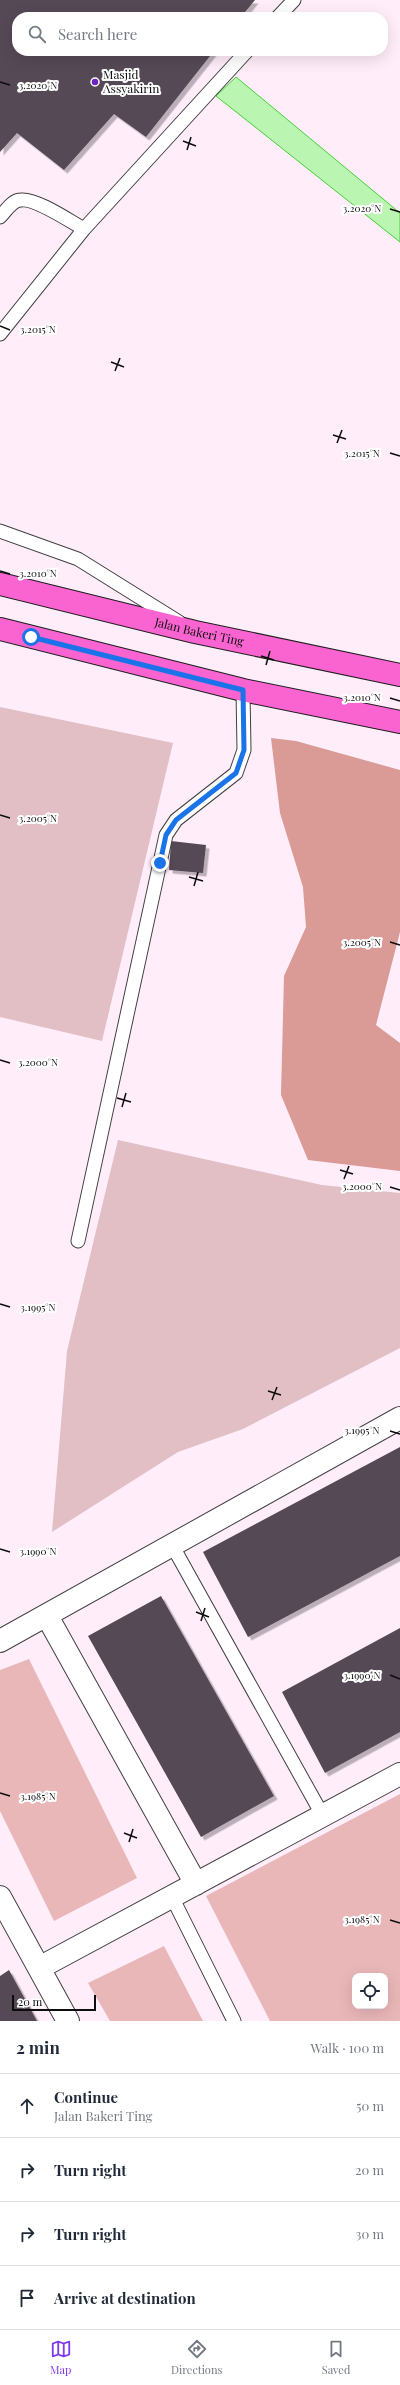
<!DOCTYPE html>
<html lang="en">
<head>
<meta charset="utf-8">
<style>
	:root { --surface:#fff; --page:#f2f2f3; --text:#1f2937; --muted:#747a83; --line:#e0e1e3; --accent:#7c3aed }
	body { margin:0; font-family:"Playfair Display",serif; background:var(--page); color:var(--text) }
	.controls { position:absolute; right:12px; bottom:12px; display:grid; overflow:hidden; border-radius:8px; box-shadow:0 4px 16px #0002 }
	.controls button { width:36px; height:36px; display:grid; place-items:center; padding:0; border:0; border-bottom:1px solid var(--line); background:var(--surface); color:var(--text); font:20px sans-serif }
	.scale { position:absolute; left:12px; bottom:10px; width:84px; box-sizing:border-box; padding-left:4px; border:2px solid #0d0d0d; border-top:0; font-size:11px; line-height:14px; white-space:nowrap; color:#0d0d0d; -webkit-text-stroke:3px #fff; paint-order:stroke }
	.stop { position:absolute; width:12px; height:12px; margin:-9px; border:3px solid #1a73e8; border-radius:50%; background:#fff }
	.stop.end { background:#1a73e8; border-color:#fff; box-shadow:0 1px 4px #0008 }
	.list { margin:0; padding:0; list-style:none }
	h2 { display:flex; justify-content:space-between; align-items:center; height:52px; margin:0; padding:0 16px; font-size:17px }
	h2 small { font-size:13px; font-weight:400; color:var(--muted) }
	.list li { display:grid; grid-template-columns:26px 1fr auto; gap:12px; align-items:center; box-sizing:border-box; height:64px; padding:0 16px; border-top:1px solid var(--line) }
	.list b { display:block; font-size:15px; white-space:nowrap }
	.list p { margin:0; font-size:13px; white-space:nowrap; color:var(--muted) }
	.list em { font-size:13px; font-style:normal; color:var(--muted) }
	.icon { flex:none; width:22px; height:22px; fill:none; stroke:currentColor; stroke-width:2; stroke-linecap:round; stroke-linejoin:round }
	.map { position:relative; flex:none; width:400px; height:2021px; overflow:hidden }
	.search { position:absolute; background:var(--surface); box-shadow:0 4px 16px #0002; left:12px; right:12px; top:12px; height:44px; display:flex; align-items:center; gap:10px; box-sizing:border-box; padding:0 14px; border-radius:16px; color:var(--muted); font-size:15px }
	.sheet { height:308px; background:var(--surface) }
	nav { display:flex; justify-content:space-around; align-items:center; box-sizing:border-box; height:56px; border-top:1px solid var(--line); background:var(--surface); font-size:11px; color:var(--muted) }
	nav a { display:grid; justify-items:center; gap:2px }
	nav .on { color:var(--accent) }
	.map>svg:first-child { display:block }
</style>
</head>
<body>
<div class="map">
<svg width="400" height="2021" viewBox="0 0 400 2021">
	<defs>
		<filter id="shadow"><feDropShadow dx="3.5" dy="3.5" stdDeviation="0" flood-color="#0004"/></filter>
	</defs>
	<rect width="100%" height="100%" fill="#ffedf9"/>
	<!-- green -->
	<path fill="#e9b7b8" fill-rule="evenodd" d="M29,1659L137,1878L54,1921L0,1811V1670Z
		M400,1794V2021H270L206,1896ZM355,1976H385V2006H355Z
		M164,1946L203,2021H110L88,1983Z"/>
	<!-- forest -->
	<path fill="#da9a96" d="M271,738L296,741L400,770V932L376,1025L400,1043V1171L308,1160L281,1095L284,976L306,927L303,887L280,813Z"/>
	<!-- cemetery -->
	<path fill="#e1bfc4" d="M0,707L173,743L102,1041L0,1017Z
		M118,1140L322,1185L400,1193V1348L243,1429L178,1452L52,1532L67,1351Z"/>
	<!-- water -->
	<path fill="#baf6b2" stroke="#47cd39" d="M236,77L400,213V242L216,96Z"/>
	<!-- building -->
	<path fill="#554956" filter="url(#shadow)" d="M0,0H255L241,17H17V51H214L146,137L114,114L64,170L17,133L0,152Z
		M171,841L206,845L203,873L169,870Z
		M400,1447V1556L248,1637L203,1552Z
		M161,1596L274,1796L201,1837L88,1636Z
		M400,1628V1732L325,1773L282,1692Z
		M9,1970L37,2021H0V1976Z"/>
	<g fill="none" stroke-linecap="round" stroke-linejoin="round">
		<!-- service casing -->
		<g stroke="#404040" stroke-width="15">
			<path id="service" d="M278,17L294,0
				M0,217C6,211 12,200 21,200C36,198 71,222 84,229
				M0,334L84,229L247,51
				M0,531L78,559L179,622
				M78,1241L166,835L176,820L236,773L244,750L243,690
				M172,1545L323,1816
				M172,1897L234,2021"/>
		</g>
		<!-- minor casing -->
		<g stroke="#404040" stroke-width="24">
			<path id="minor" d="M47,1616L196,1884
				M0,1641L400,1418
				M0,1897L68,2021
				M39,1968L400,1774"/>
		</g>
		<!-- primary casing -->
		<g stroke="#1e1e1e" stroke-width="24">
			<g id="primary">
				<path id="s1" d="M0,584L195,632L400,675"/>
				<path d="M0,629L243,690L400,722"/>
			</g>
		</g>
		<!-- service -->
		<use href="#service" stroke="#fff" stroke-width="13"/>
		<!-- minor -->
		<use href="#minor" stroke="#fff" stroke-width="22"/>
		<!-- primary -->
		<use href="#primary" stroke="#f964d1" stroke-width="22"/>
	</g>
	<g fill="none" stroke-linecap="round" stroke-linejoin="round">
		<!-- route -->
		<path stroke="#1a73e8" stroke-width="5" d="M31,637L243,690L244,750L236,773L176,820L166,835L160,863"/>
	</g>
	<!-- ticks -->
	<path fill="none" stroke="#0d0d0d" stroke-width="1.5" d="M0,82L10,85M183,141L196,146M187,150L191,137M390,209L400,212M0,326L10,330M111,362L124,367M115,371L120,358M333,435L346,439M337,443L342,430M390,453L400,456M0,571L10,574M261,656L274,660M266,665L270,651M390,698L400,701M0,815L10,818M189,877L203,881M194,886L198,872M390,942L400,945M0,1060L10,1063M117,1098L131,1102M122,1107L126,1093M340,1170L353,1174M344,1179L349,1166M390,1187L400,1190M0,1304L10,1307M268,1391L281,1395M272,1400L277,1387M390,1431L400,1434M0,1549L10,1552M196,1612L209,1617M201,1621L205,1608M390,1675L400,1679M0,1793L10,1796M124,1833L137,1838M129,1842L133,1829M390,1920L400,1923"/>
	<!-- markers -->
	<circle fill="#6b25be" stroke="#fff" stroke-width="1.5" cx="95" cy="82" r="4"/>
	<g text-anchor="middle" stroke-width="4" stroke-linejoin="round" paint-order="stroke">
		<!-- poi labels -->
		<g font-size="12" fill="#0d0d0d" stroke="#fff" text-anchor="start">
			<text x="103" y="79">Masjid<tspan x="103" dy="14">Assyakirin</tspan></text>
		</g>
		<!-- street labels -->
		<g font-size="12" fill="#0d0d0d" stroke="#fff">
			<text dy="4" stroke="none"><textPath href="#s1" startOffset="205">Jalan Bakeri Ting</textPath></text>
		</g>
	</g>
	<g font-size="10" text-anchor="middle" fill="#0d0d0d" stroke="#fff" stroke-width="4" stroke-linejoin="round" paint-order="stroke">
		<text x="38" y="89">3.2020°N</text>
		<text x="362" y="212">3.2020°N</text>
		<text x="38" y="333">3.2015°N</text>
		<text x="362" y="457">3.2015°N</text>
		<text x="38" y="577">3.2010°N</text>
		<text x="362" y="701">3.2010°N</text>
		<text x="38" y="822">3.2005°N</text>
		<text x="362" y="946">3.2005°N</text>
		<text x="38" y="1066">3.2000°N</text>
		<text x="362" y="1190">3.2000°N</text>
		<text x="38" y="1311">3.1995°N</text>
		<text x="362" y="1434">3.1995°N</text>
		<text x="38" y="1555">3.1990°N</text>
		<text x="362" y="1679">3.1990°N</text>
		<text x="38" y="1800">3.1985°N</text>
		<text x="362" y="1923">3.1985°N</text>
	</g>
</svg>
<div class="controls">
<button><svg class="icon" aria-label="locate" viewBox="0 0 24 24"><circle cx="12" cy="12" r="6"/><path d="M12 2v4M12 18v4M2 12h4M18 12h4"/></svg></button>
</div>
<div class="scale">20 m</div>
<div class="stop" style="left:31px;top:637px"></div>
<div class="stop end" style="left:160px;top:863px"></div>
<div class="search"><svg class="icon" aria-label="search" viewBox="0 0 24 24"><circle cx="10" cy="10" r="6"/><path d="M15 15l6 6"/></svg>Search here</div>
</div>
<section class="sheet">
<h2>2 min<small>Walk · 100 m</small></h2>
<ul class="list">
<li><svg class="icon" aria-label="ahead" viewBox="0 0 24 24"><path d="M12 20V5M6 11l6-6 6 6"/></svg><div><b>Continue</b><p>Jalan Bakeri Ting</p></div><em>50 m</em></li>
<li><svg class="icon" aria-label="right" viewBox="0 0 24 24"><path d="M7 20v-9h11M14 6l5 5-5 5"/></svg><div><b>Turn right</b></div><em>20 m</em></li>
<li><svg class="icon" aria-label="right" viewBox="0 0 24 24"><path d="M7 20v-9h11M14 6l5 5-5 5"/></svg><div><b>Turn right</b></div><em>30 m</em></li>
<li><svg class="icon" aria-label="arrive" viewBox="0 0 24 24"><path d="M6 21V4h12l-3 4 3 4H6"/></svg><div><b>Arrive at destination</b></div></li>
</ul>
</section>
<nav>
<a class="on"><svg class="icon" aria-label="map" viewBox="0 0 24 24"><path d="M3 6l6-2 6 2 6-2v14l-6 2-6-2-6 2zM9 4v14M15 6v14"/></svg>Map</a>
<a><svg class="icon" aria-label="directions" viewBox="0 0 24 24"><path d="M12 3l9 9-9 9-9-9zM9 14v-3h6M13 9l2 2-2 2"/></svg>Directions</a>
<a><svg class="icon" aria-label="saved" viewBox="0 0 24 24"><path d="M7 4h10v16l-5-4-5 4z"/></svg>Saved</a>
</nav>
</body>
</html>
